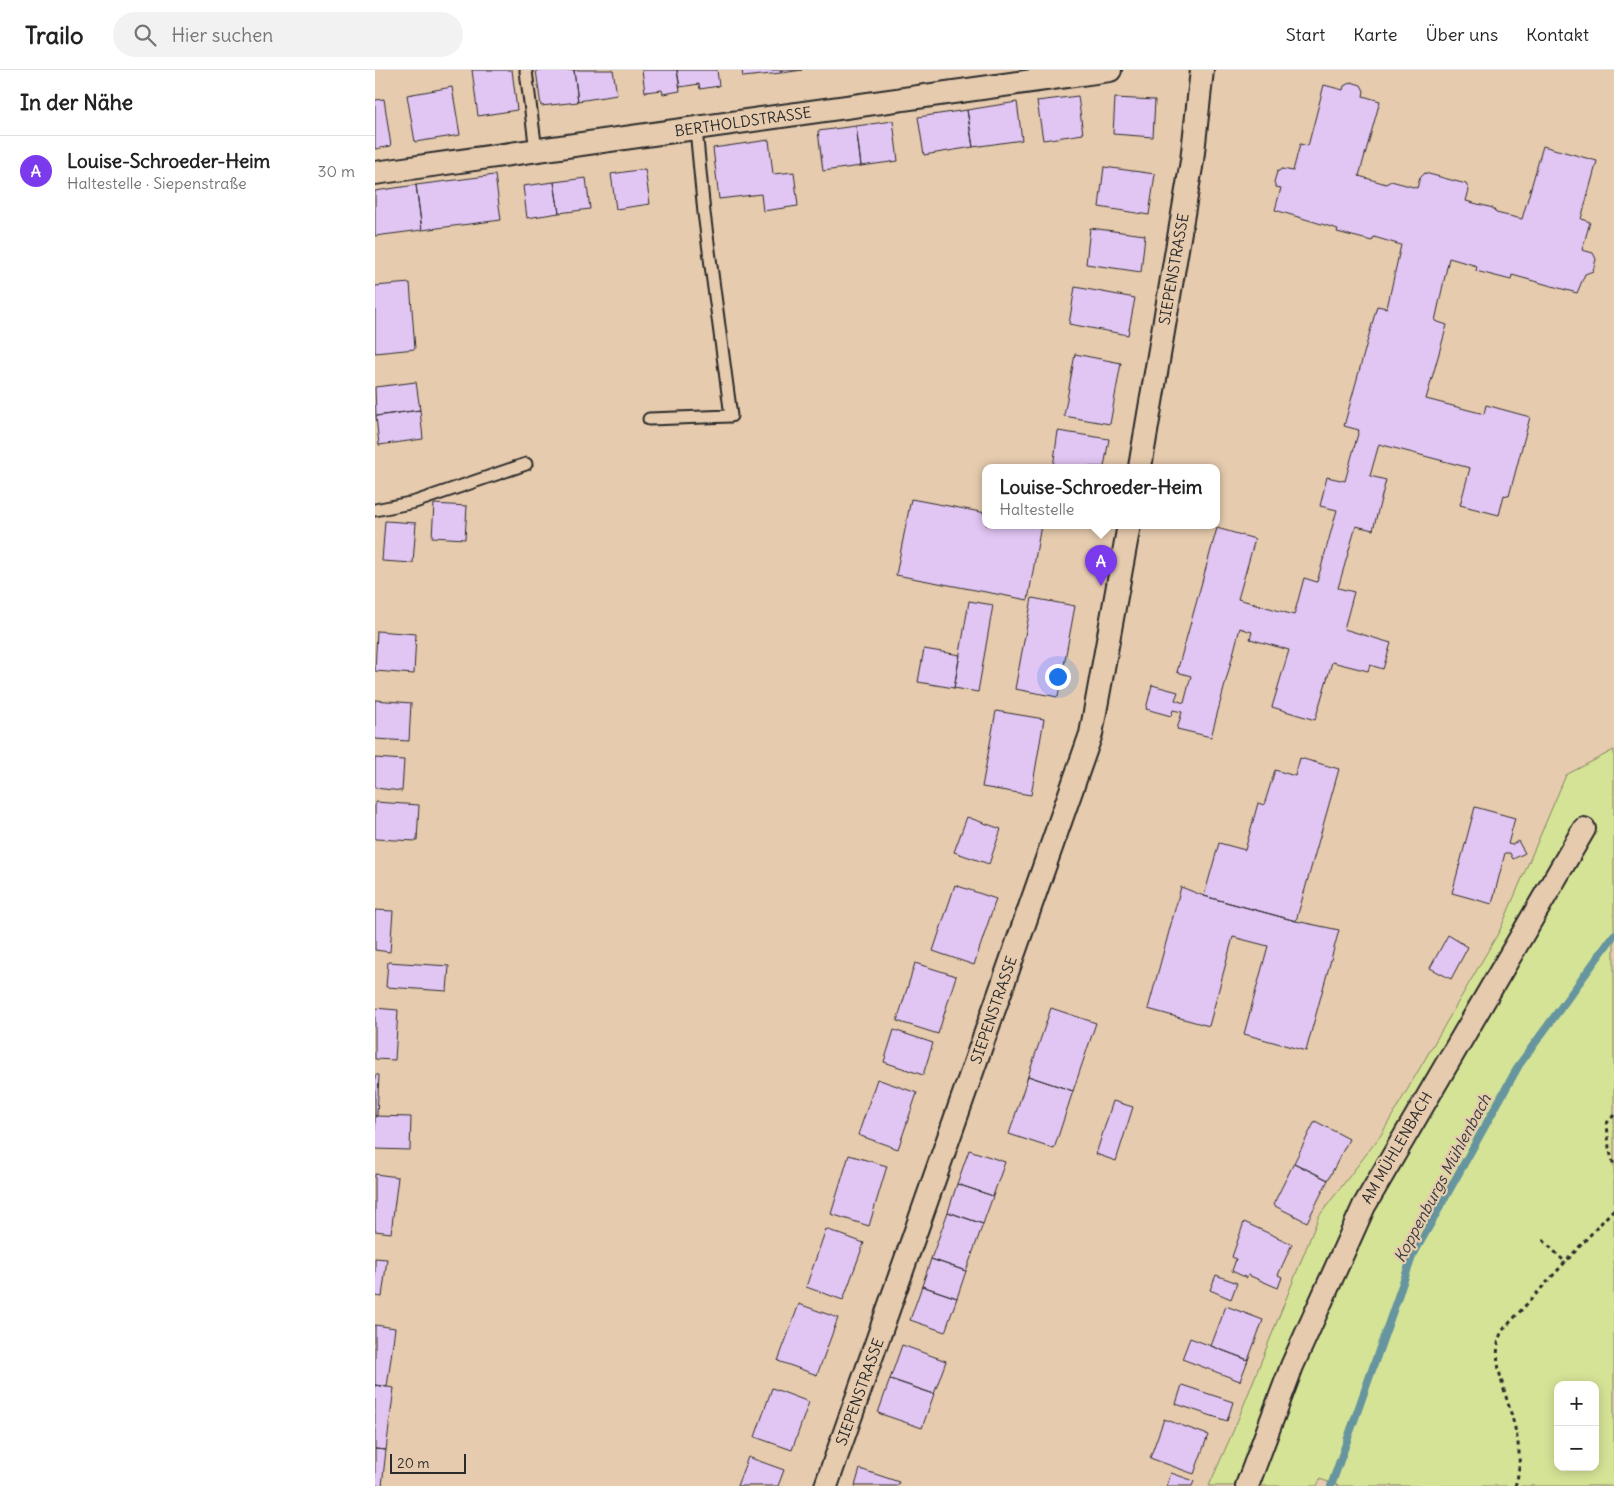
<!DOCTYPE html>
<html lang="de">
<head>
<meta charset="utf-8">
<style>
	:root { --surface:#fff; --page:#f2f2f2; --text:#222; --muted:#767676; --line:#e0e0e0; --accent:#7c3aed }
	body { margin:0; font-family:Delius,sans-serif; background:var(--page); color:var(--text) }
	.controls { position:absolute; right:15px; bottom:15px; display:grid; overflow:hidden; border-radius:10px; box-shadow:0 2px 12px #0003 }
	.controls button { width:45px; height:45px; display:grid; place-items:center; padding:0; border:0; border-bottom:1px solid var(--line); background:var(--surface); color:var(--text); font:25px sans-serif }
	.scale { position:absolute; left:15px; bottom:12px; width:76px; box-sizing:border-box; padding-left:5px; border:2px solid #2b2b2b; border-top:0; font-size:14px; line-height:18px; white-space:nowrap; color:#2b2b2b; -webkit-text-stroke:4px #e6cbae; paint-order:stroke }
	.you { position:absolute; left:682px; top:606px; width:18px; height:18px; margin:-12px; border:4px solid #fff; border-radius:50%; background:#1a73e8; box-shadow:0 0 0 8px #1a73e833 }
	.badge { display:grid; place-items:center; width:32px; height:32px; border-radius:50%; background:var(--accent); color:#fff; font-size:16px; font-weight:700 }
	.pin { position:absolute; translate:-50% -41px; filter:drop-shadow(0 1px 2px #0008) }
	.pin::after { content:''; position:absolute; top:26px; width:18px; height:15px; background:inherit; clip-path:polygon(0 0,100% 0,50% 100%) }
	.popup { position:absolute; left:607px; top:394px; width:238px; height:65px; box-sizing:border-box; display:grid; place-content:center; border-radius:10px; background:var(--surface); filter:drop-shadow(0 1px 4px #0005); font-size:16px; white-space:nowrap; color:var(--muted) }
	.popup b { font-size:19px; color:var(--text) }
	.popup::after { content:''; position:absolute; left:50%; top:100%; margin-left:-10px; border:10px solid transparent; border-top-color:var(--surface) }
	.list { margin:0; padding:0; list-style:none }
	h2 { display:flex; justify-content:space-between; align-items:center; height:65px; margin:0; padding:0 20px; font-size:21px }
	h2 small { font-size:16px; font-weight:400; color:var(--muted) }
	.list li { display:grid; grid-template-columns:32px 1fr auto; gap:15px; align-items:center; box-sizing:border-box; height:70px; padding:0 20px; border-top:1px solid var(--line) }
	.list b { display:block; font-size:19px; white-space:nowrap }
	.list p { margin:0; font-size:16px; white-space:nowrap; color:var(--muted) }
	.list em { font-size:16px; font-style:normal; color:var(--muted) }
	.icon { flex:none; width:28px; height:28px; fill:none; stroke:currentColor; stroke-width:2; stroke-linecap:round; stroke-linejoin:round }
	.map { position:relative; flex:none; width:1239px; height:1416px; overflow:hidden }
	header { display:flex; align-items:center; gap:30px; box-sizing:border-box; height:70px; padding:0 25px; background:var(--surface); border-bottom:1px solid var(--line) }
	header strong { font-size:24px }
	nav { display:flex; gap:28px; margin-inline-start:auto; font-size:18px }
	.search { width:350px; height:45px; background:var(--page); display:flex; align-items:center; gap:12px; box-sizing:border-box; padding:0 18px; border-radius:28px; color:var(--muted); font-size:19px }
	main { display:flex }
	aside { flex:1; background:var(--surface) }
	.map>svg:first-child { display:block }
</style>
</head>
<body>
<header>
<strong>Trailo</strong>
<div class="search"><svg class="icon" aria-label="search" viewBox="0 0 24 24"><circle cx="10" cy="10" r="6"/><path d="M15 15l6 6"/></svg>Hier suchen</div>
<nav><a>Start</a><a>Karte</a><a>Über uns</a><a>Kontakt</a></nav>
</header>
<main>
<aside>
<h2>In der Nähe<small></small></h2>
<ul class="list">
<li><span class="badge">A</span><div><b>Louise-Schroeder-Heim</b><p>Haltestelle · Siepenstraße</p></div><em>30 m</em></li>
</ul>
</aside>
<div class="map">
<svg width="1239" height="1416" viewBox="0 0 1239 1416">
	<rect width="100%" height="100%" fill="#e6cbae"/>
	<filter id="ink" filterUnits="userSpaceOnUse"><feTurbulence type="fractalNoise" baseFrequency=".02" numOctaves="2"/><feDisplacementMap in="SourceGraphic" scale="10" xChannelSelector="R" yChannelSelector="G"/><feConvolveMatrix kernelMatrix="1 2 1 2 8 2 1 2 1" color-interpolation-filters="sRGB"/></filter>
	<g filter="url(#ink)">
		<!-- green -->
		<path fill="#d5e396" stroke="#808760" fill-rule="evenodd" d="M1239,680V1416H964L945,1409L942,1416H834L860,1357L944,1146L1006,1065L1125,860L1191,705ZM1183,1315H1220V1397H1183Z"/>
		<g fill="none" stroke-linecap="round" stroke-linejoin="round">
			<!-- stream -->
			<path stroke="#66959f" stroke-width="8" d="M956,1416L1037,1187L1144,995L1239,865"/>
		</g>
		<!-- building -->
		<path fill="#e1c5f3" stroke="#2b2b2b" d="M97,0H137L142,40L103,46Z
			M161,0H199L203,32L166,36Z
			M199,0H238L242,25L203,31Z
			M267,0H302L305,21L288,24L287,20L270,22Z
			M302,0H342L344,16L325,19L324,14L305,17Z
			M367,0H406V3L368,7Z
			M406,0H427L407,3Z
			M976,12L986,15L989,21L988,26L1005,31L984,106L1011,114L1016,111L1042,118L1045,108L1050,103L1091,114L1094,120L1091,131L1118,138L1121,143L1147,149L1168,76L1222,91L1206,149L1215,152L1207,180L1218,183L1221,189L1218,201L1210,204L1202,223L1137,205L1136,210L1101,201L1102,196L1074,188L1060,251L1072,255L1051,329L1109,344L1111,335L1155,347L1134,426L1129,425L1124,445L1085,435L1095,398L1004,374L995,406L1011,410L998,460L981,456L963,518L979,522L969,559L1016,573L1008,599L995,595L993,601L957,592L940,650L897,637L914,580L875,569L877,562L865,558L836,667L802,659L807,642L798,640L796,646L771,639L777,615L803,622L800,630L809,633L816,606L802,602L842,458L880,469L863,529L919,545L929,508L942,512L962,440L945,436L952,407L970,411L984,360L969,356L1002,236L1012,238L1026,175L999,167L997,171L962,162L963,159L900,140L906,118L901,117L899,112L902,102L907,99L918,101L925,74L933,76L949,15L968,20L969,16Z
			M77,17L85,65L40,72L32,25Z
			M703,26L708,64L668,70L662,31Z
			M740,28L780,30L778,67L738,64Z
			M9,29L16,76L0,79V30Z
			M642,32L647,70L598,77L592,40Z
			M592,40L598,77L549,85L543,47Z
			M518,51L523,91L486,96L481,56Z
			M481,56L486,96L448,101L443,61Z
			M394,70L398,104L419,102L423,136L388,141L386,124L344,129L338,78Z
			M729,97L780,104L774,145L724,137Z
			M270,99L275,134L241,139L236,104Z
			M120,105L126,150L47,160L41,115Z
			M211,108L215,139L184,143L179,112Z
			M179,112L184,143L152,148L148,116Z
			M41,115L47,160L0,166V121Z
			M715,158L770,165L766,202L711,194Z
			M35,213L40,279L0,283V216Z
			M700,217L760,228L753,265L694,254Z
			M700,284L746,293L735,354L689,346Z
			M41,312L45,340L1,346L0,317Z
			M45,340L48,369L4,375L1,346Z
			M683,361L734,369L729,397H678Z
			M536,429L611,443V455H666L653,530L521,505Z
			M59,434L92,436L90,469L57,467Z
			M10,451L41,453L38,493L7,491Z
			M657,528L700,536L683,627L640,619Z
			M594,531L618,535L603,622L579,618Z
			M2,561L41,564L39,604L0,601Z
			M549,579L585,585L579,618L543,612Z
			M0,630L36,633L34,671L0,669Z
			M621,641L669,649L656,725L607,717Z
			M0,688L29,690L27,721L0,718Z
			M925,688L964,699L921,851L829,826L844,773L870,780L883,733L889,735L900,700L920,706Z
			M0,732L44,735L42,771L0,769Z
			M1100,737L1140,748L1133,774L1137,775L1143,771L1150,783L1138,789L1135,783H1130L1117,834L1077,823Z
			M592,747L626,759L614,794L579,782Z
			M580,815L621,829L599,895L558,881Z
			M806,817L829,826L921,851L964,860L931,981L869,964L893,876L858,867L834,956L773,939Z
			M0,840L18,841L15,882L0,880Z
			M1073,865L1093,877L1076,909L1055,898Z
			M13,892L74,896L72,921L11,917Z
			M540,893L581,906L563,964L522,951Z
			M0,938L23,940L20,990L0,989Z
			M676,938L721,953L698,1021L653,1006Z
			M519,960L558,973L548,1005L509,992Z
			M0,1005H4L2,1046H0Z
			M653,1006L698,1021L679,1079L634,1064Z
			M502,1009L542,1023L523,1079L483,1065Z
			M738,1031L758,1037L741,1091L721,1084Z
			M0,1046L36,1047L35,1080L0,1079Z
			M940,1051L974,1069L953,1110L919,1093Z
			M594,1080L630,1092L618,1126L582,1114Z
			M474,1085L512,1096L494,1156L456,1144Z
			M919,1093L953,1110L932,1152L898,1135Z
			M0,1104L23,1107L16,1163L0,1161Z
			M582,1114L618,1126L608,1154L573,1142Z
			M573,1142L608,1154L591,1201L556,1189Z
			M869,1152L917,1174L903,1205L907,1207L903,1218L873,1205L872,1208L857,1201L861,1189L857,1187Z
			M451,1159L489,1173L468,1230L431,1217Z
			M0,1188L12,1189L7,1227L0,1226Z
			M556,1189L591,1201L582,1228L547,1216Z
			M841,1205L862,1213L856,1229L835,1220Z
			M547,1216L582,1228L570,1262L535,1250Z
			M424,1234L463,1248L442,1305L403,1291Z
			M851,1236L888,1250L873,1290L836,1276Z
			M0,1255L20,1258L12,1317L0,1315Z
			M815,1268L873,1290L865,1311L807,1289Z
			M527,1275L571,1291L559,1324L515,1309Z
			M515,1309L559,1324L547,1358L503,1343Z
			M0,1315L19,1318L11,1380L0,1379Z
			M807,1315L858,1332L852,1351L801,1334Z
			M397,1318L434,1332L417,1380L380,1367Z
			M789,1349L833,1365L819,1404L775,1388Z
			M0,1379L11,1380L7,1416L0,1415Z
			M373,1387L409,1400L403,1416H362Z
			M485,1399L524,1412L522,1416H480Z
			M796,1403L819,1411L817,1416H792Z"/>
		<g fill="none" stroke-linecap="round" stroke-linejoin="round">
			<!-- lane casing -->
			<g stroke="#2b2b2b" stroke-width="15">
				<path id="lane" d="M151,1L161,81
					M274,349L356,346L329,143L321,59
					M0,440L40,432L151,394"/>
			</g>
			<!-- street casing -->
			<g stroke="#2b2b2b" stroke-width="26">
				<path id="street" d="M0,103L735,0
					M765,397L817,91L827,0
					M451,1416L716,664L754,455
					M872,1416L917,1296L989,1136L1209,759"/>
			</g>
			<!-- path -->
			<path stroke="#2b2b2b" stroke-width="3" stroke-dasharray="4 4" stroke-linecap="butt" d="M1239,1045L1232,1053L1234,1078L1239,1096
				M1168,1170L1191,1193
				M1140,1416C1159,1362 1107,1302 1127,1261L1239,1139"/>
			<!-- lane -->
			<use href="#lane" stroke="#e6cbae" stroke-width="11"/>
			<!-- street -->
			<use href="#street" stroke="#e6cbae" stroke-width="22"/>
		</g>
	</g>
	<g text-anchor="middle" stroke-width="4.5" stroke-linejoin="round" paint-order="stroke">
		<!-- street labels -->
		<g font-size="15" fill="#2b2b2b" stroke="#e6cbae">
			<text transform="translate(368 52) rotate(-8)" y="5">BERTHOLDSTRASSE</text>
			<text transform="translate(799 199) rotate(-80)" y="5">SIEPENSTRASSE</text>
			<text transform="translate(619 940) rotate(-71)" y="5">SIEPENSTRASSE</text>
			<text transform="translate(1022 1078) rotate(-60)" y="5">AM MÜHLENBACH</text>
			<text transform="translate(485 1322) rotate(-70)" y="5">SIEPENSTRASSE</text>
		</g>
		<!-- water labels -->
		<g font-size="16" font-style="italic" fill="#353d3e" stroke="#e6cbae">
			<text transform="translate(1067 1108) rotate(-62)" y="6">Koppenburgs Mühlenbach</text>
		</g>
	</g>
</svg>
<div class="controls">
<button>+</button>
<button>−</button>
</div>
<div class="scale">20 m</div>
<div class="you"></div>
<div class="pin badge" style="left:726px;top:516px">A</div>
<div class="popup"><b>Louise-Schroeder-Heim</b>Haltestelle</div>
</div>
</main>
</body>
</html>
